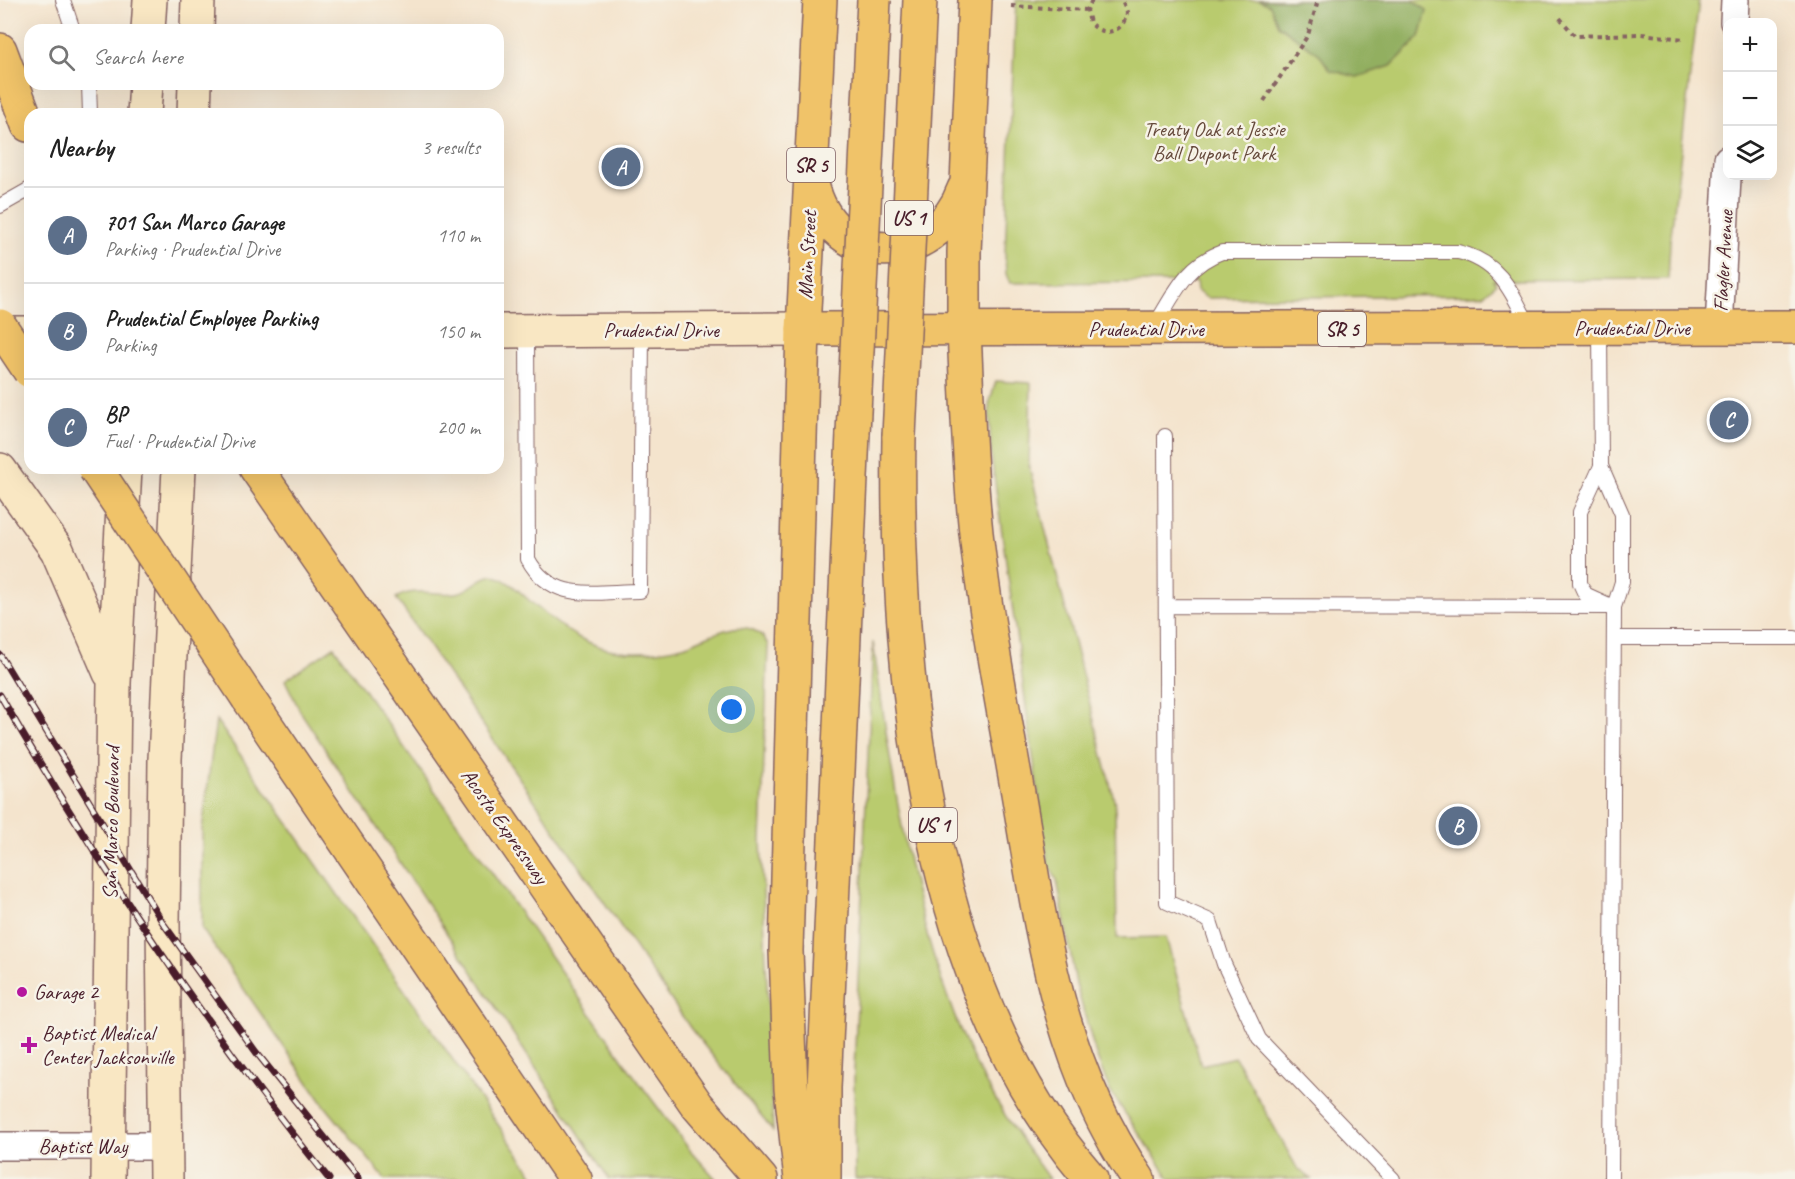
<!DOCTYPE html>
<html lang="en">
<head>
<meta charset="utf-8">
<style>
	:root { --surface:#fff; --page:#f2f2f2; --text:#222; --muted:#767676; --line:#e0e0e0; --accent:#b5179e }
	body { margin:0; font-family:Caveat,sans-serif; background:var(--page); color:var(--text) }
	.controls { position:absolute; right:18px; top:18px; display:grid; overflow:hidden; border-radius:12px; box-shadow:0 6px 24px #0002 }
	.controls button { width:54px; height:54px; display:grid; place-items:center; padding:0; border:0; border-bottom:2px solid var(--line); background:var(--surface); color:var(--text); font:30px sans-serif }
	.you { position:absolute; left:732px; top:710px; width:21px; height:21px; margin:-15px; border:4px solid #fff; border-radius:50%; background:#1a73e8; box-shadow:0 0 0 9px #1a73e833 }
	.badge { display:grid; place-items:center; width:39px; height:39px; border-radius:50%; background:var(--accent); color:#fff; font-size:20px; font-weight:700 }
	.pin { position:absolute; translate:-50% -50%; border:3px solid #fff; box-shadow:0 2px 6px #0006 }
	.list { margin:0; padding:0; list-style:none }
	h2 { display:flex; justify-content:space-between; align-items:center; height:78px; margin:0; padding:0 24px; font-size:26px }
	h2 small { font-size:20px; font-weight:400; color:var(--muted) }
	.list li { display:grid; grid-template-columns:39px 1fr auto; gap:18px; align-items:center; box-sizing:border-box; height:96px; padding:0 24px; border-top:2px solid var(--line) }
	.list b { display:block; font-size:22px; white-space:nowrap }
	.list p { margin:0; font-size:20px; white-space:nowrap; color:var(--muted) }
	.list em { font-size:20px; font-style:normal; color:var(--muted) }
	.icon { flex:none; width:33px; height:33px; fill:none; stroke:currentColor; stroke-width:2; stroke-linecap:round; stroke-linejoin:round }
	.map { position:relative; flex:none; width:1795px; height:1179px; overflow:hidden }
	.search { position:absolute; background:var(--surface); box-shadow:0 6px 24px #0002; left:24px; top:24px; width:480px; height:66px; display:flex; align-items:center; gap:15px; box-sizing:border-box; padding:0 21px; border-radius:18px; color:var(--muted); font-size:22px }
	.panel { position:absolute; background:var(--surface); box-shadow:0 6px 24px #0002; left:24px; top:108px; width:480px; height:366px; border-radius:18px }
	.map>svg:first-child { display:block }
</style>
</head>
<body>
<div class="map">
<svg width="1795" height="1179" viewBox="0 0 1795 1179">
	<rect width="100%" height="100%" fill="#f7f3e8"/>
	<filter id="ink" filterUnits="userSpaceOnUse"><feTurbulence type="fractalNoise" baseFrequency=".0167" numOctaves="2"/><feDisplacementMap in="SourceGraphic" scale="12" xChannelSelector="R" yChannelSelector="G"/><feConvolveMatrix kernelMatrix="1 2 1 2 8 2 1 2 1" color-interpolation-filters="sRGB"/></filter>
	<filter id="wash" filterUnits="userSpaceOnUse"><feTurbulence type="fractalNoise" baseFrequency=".008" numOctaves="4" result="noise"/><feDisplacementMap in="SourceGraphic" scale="24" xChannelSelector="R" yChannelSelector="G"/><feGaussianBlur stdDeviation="1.35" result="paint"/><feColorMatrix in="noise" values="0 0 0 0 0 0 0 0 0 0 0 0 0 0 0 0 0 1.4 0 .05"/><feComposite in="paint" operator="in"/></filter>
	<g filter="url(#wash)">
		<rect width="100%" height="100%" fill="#f4e4cd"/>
		<!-- green -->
		<path fill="#b9cb6e" stroke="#82754c" stroke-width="1.5" d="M1016,0H1699L1670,244L1668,279L1493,280L1496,284L1484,295L1207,298L1197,291L1196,282L1010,283L1006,274L1005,253Z
			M996,381L1031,383L1029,466L1115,803L1117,938L1166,937L1201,1065L1235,1057L1297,1168L1311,1179H1170L1110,1091L1096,1055L1076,984L1057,880L1048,864L991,454L989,404Z
			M493,575C508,580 518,590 530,601C563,630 592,653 638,652C653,652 668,650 683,646C709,638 750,609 768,645L761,841L773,1131L691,1029L396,598C416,585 438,598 460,592C473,588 479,577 493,575Z
			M873,642C893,780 911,925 970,1052C991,1097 1020,1139 1049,1179H855L854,1072Z
			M334,647L632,1073L689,1149L716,1179H609L300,711L285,680Z
			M216,720L536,1179H385L325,1106L202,929V830Z"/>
		<!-- forest -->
		<path fill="#92af61" stroke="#6e6746" stroke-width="1.5" d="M1258,0H1412L1427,10L1420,37L1391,66L1357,77L1330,70L1319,54L1278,25L1270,5Z"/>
	</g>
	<g filter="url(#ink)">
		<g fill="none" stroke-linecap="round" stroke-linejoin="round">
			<!-- lane casing -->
			<g stroke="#866464" stroke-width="16">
				<path id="lane" d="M63,0L73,30
					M89,84L90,114
					M0,206L30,189
					M1154,327C1174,295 1185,265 1222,252H1458C1499,261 1512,292 1529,326
					M1600,328L1601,466L1622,514V582L1614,607L1611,1179
					M527,331L528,559C552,604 596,591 640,591L642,331
					M1165,436L1167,902L1210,921L1224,964L1259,1039L1393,1179
					M1601,466L1580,512V583L1585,594L1609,605
					M1166,606L1614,607
					M1614,638H1795"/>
			</g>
			<!-- street casing -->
			<g stroke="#866464" stroke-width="30">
				<path id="street" d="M1734,22L1735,0
					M1719,328L1728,159
					M0,1146H166"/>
			</g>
			<!-- secondary casing -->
			<g stroke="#866464" stroke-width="36">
				<path id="secondary" d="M148,30L150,0
					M197,30L198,0
					M144,114L146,84
					M194,114L195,84
					M498,331L803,329
					M0,333H30
					M0,470L57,550L110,673
					M108,1179L114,683L125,468
					M166,1179L163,923L165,759L179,468"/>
			</g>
			<!-- primary casing -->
			<g stroke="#866464" stroke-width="36">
				<path id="primary" d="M820,0L803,329L1795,327
					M812,184C833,271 935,268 964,189
					M964,329V252L975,0"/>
			</g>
			<!-- highway casing -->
			<g stroke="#866464" stroke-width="36">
				<path id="highway" d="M0,50L28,125
					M964,329C967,397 969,466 976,533C986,620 1003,707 1018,793C1042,930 1057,1062 1138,1179
					M899,436C895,676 926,990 1091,1179
					M256,468L697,1105L761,1179
					M248,698L575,1179
					M801,1179L791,1089L786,951L803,329
					M824,1179V1088L853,433"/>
			</g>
			<!-- path -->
			<path stroke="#866464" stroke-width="4" stroke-dasharray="4.5 4.5" stroke-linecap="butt" d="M1092,0L1087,10L1090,23C1104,38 1124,33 1127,12L1122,0
				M1011,6L1087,10
				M1560,18L1575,36L1641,34L1684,39
				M1264,101L1308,35L1318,0"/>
			<!-- lane -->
			<use href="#lane" stroke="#fff" stroke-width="14"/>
			<!-- street -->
			<use href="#street" stroke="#fff" stroke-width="27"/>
			<!-- secondary -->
			<use href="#secondary" stroke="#f9e7c3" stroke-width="33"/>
			<!-- primary -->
			<use href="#primary" stroke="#f0c369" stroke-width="33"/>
			<!-- highway -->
			<use href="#highway" stroke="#f0c369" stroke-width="33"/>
			<!-- rail casing -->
			<g stroke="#4a1f2b" stroke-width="7">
				<path id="rail" d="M0,655L163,923L256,1052L358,1179
					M0,695C99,866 204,1026 329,1179"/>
			</g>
			<!-- rail -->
			<use href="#rail" stroke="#f7f3e8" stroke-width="4.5" stroke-dasharray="14" stroke-linecap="butt"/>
			<!-- highway-bridge casing -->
			<g stroke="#866464" stroke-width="36" stroke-linecap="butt">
				<path id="highway-bridge" d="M0,326L30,371
					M853,433L874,0
					M899,436L920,0
					M95,468L248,698"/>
			</g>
			<!-- highway-bridge -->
			<use href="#highway-bridge" stroke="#f0c369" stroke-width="33"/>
		</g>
	</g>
	<!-- markers -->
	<g fill="#b5179e" stroke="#f7f3e8" stroke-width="2">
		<circle cx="22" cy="992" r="6"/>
		<path d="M26 1036h6v6h6v6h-6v6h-6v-6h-6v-6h6z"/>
	</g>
	<g text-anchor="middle" stroke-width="5" stroke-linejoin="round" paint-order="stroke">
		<!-- shield labels -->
		<g fill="#f7f3e8" stroke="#7e5f64" stroke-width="1.5">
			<rect x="787" y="148" width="48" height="34" rx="4.5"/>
			<rect x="885" y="201" width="48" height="34" rx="4.5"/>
			<rect x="1318" y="312" width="48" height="34" rx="4.5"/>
			<rect x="909" y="808" width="48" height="34" rx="4.5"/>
		</g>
		<g font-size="20" font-weight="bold" fill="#4a1f2b">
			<text x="811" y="172">SR 5</text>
			<text x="909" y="225">US 1</text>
			<text x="1342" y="336">SR 5</text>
			<text x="933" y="832">US 1</text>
		</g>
		<!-- park labels -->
		<g font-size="21" fill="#664a3c" stroke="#f7f3e8">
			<text x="1214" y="136">Treaty Oak at Jessie<tspan x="1214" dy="24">Ball Dupont Park</tspan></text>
		</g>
		<!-- street labels -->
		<g font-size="21" fill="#4a1f2b" stroke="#f7f3e8">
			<text transform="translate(807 255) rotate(-87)" y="7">Main Street</text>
			<text transform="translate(1723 261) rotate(-87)" y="7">Flagler Avenue</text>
			<text x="1632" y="335">Prudential Drive</text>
			<text x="1146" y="336">Prudential Drive</text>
			<text x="661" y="337">Prudential Drive</text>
			<text transform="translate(111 823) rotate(-89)" y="7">San Marco Boulevard</text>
			<text transform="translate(505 826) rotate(55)" y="7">Acosta Expressway</text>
			<text x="83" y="1153">Baptist Way</text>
		</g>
		<!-- poi labels -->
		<g font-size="21" fill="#4a1f2b" stroke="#f7f3e8" text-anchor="start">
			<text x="34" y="999">Garage 2</text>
			<text x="42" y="1040">Baptist Medical<tspan x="42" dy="24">Center Jacksonville</tspan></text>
		</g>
	</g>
</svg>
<div class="controls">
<button>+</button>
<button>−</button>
<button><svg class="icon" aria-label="layers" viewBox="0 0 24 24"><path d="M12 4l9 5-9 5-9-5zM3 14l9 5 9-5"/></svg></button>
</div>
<div class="you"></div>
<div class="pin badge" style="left:621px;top:167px;background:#5c6f8a">A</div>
<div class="pin badge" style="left:1458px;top:826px;background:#5c6f8a">B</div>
<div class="pin badge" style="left:1729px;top:420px;background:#5c6f8a">C</div>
<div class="search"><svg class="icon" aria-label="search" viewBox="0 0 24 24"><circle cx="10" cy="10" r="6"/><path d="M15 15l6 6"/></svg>Search here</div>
<section class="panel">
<h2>Nearby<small>3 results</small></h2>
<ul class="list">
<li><span class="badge" style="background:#5c6f8a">A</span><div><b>701 San Marco Garage</b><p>Parking · Prudential Drive</p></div><em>110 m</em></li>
<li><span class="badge" style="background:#5c6f8a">B</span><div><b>Prudential Employee Parking</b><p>Parking</p></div><em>150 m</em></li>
<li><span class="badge" style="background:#5c6f8a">C</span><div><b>BP</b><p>Fuel · Prudential Drive</p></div><em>200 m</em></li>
</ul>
</section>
</div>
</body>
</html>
